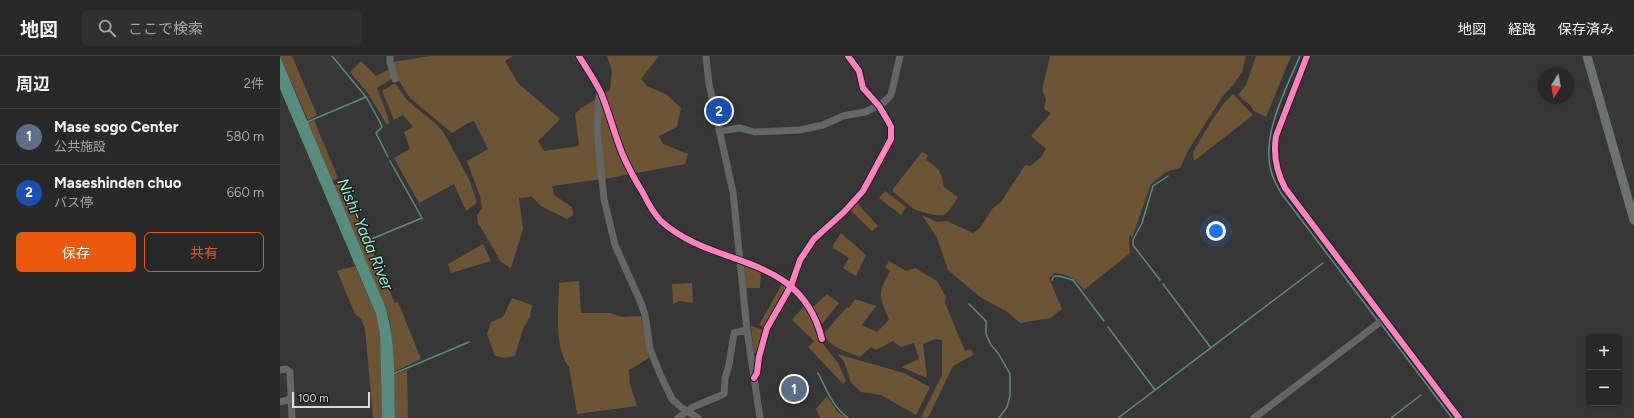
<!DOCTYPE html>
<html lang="ja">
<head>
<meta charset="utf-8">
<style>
	:root { --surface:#292929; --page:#313131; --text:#f1f3f6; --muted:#a5a6a8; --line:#454546; --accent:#ea580c }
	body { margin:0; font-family:Figtree,"Noto Sans JP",sans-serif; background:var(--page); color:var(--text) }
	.controls { position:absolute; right:12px; bottom:12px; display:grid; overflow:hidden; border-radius:6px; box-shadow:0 1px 3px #0004 }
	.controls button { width:36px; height:36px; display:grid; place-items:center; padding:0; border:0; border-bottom:1px solid var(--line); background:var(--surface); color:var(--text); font:20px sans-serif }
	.compass { position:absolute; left:1258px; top:12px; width:36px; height:36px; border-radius:50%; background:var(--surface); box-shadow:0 1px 3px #0004; rotate:191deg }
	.scale { position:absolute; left:12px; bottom:10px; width:78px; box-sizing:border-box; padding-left:4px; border:2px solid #dbdbda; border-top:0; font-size:11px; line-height:14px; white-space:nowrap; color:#dbdbda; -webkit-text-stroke:3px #1f1f1e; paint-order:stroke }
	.you { position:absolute; left:936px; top:175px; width:14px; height:14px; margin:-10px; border:3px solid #fff; border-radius:50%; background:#1a73e8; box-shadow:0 0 0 6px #1a73e833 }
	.badge { display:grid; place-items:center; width:26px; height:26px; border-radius:50%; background:var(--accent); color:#fff; font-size:13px; font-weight:700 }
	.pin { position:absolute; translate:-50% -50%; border:2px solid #fff; box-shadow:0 1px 4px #0006 }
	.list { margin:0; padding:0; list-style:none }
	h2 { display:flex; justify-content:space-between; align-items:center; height:52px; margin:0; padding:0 16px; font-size:17px }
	h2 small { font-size:13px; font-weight:400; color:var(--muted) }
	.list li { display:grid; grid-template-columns:26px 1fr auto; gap:12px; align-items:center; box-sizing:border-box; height:56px; padding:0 16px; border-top:1px solid var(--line) }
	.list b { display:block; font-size:15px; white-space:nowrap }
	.list p { margin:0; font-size:13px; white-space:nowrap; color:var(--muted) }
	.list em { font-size:13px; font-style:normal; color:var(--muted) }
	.actions { display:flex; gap:8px; padding:12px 16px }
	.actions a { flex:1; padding:9px 0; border:1px solid var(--accent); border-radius:6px; text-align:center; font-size:14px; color:var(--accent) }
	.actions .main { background:var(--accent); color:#fff }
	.icon { flex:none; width:22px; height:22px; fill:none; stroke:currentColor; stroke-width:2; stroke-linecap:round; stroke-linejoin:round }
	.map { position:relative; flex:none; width:1354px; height:362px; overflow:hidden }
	header { display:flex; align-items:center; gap:24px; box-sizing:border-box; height:56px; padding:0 20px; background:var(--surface); border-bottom:1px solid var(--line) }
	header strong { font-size:19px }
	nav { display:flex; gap:22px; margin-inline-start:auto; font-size:14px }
	.search { width:280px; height:36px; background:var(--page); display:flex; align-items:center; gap:10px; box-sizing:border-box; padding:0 14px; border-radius:6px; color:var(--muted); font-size:15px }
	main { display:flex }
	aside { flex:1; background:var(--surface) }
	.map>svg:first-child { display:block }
</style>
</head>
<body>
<header>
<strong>地図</strong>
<div class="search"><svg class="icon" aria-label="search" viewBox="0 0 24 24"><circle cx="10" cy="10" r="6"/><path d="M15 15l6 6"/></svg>ここで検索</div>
<nav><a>地図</a><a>経路</a><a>保存済み</a></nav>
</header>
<main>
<aside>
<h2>周辺<small>2件</small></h2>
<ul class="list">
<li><span class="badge" style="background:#5c6f8a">1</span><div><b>Mase sogo Center</b><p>公共施設</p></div><em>580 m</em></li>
<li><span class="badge" style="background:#1a4fb4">2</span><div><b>Maseshinden chuo</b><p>バス停</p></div><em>660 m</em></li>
</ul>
<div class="actions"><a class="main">保存</a><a>共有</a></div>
</aside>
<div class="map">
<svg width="1354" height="362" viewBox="0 0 1354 362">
	<rect width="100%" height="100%" fill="#373737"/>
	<!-- green -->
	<path fill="#6c5434" d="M0,0H12L37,59L28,64Z
		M150,0H233L225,5L238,27L280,63L258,85L264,95L299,90L295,58L301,52L330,34L332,15L327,0H379L361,23L367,30L386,38L401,52L397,71L379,80L383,88L408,98L405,108L330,122L272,130L274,139L292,151L293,159L287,163L261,150L252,141L239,142L243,173L231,212L221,206L198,167L197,159L202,152L200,140L187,105L208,93L194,65L188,67L172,77L130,42L117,22L113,6Z
		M770,0H966L962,16L954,28L943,40L909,93L900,112L886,116L871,128L852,182L850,179L849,187L850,197L804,234C794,222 789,218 774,217L769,222L782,253L770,262L740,267L726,255L700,241L668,214L657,182L642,159L657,166L667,165L693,177L700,172L712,153L721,146L745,109L750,110L761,101L766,93L751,80L771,57L764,53L766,43L762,34Z
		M976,0H1011L986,61L974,55L970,49L958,39L966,29Z
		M81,5L96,20L110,13L113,22L97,32L108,61L109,67L107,69L89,39L70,16Z
		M115,27L127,44L157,69L164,77L190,125L197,147L186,155L174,128L139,147L114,102L130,93L124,76L133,71L123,59L114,64L102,35Z
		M953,38L973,59L914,105L913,96L930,67L944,47Z
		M34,64L58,122L52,125L28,67Z
		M642,96L648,99L646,104C660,113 661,115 664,131L678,141C675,146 670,155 665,158C661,162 637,155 632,152C626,147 621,141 613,136V133Z
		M62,126L115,247L118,246L141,303L114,316L110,266L105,250L54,129Z
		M605,135L626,151L621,159L599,142Z
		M576,146L598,170L592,175L570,154Z
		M561,177L586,199L576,220L563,212L569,202L552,191Z
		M203,188L211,205L171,217L168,208Z
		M609,205L626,215L635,212L657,225L666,241L665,247L685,295L691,293L693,299L673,310L648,362L641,361L662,319V284L655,283L643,288L647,322L621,311L639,303L634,287L621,291L613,285L596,294L591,291L580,301C567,295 548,292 544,277L567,251L569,252L575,243L596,250L582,269L597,276L609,264C599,238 597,240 610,215L605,211Z
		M464,208L481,215L480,232H466Z
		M75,210L96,258L100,278L102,362H93L85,273L81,263L75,258L57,215Z
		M299,225L301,257H330L342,261L361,260L369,302L349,314L350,328L357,350L297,358L289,311C273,291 279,252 279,227Z
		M503,226L508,230L484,271L479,269Z
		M412,227L413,247L400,245L393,248L392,228Z
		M547,238L559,247L542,268L533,251Z
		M232,242L252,249L250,261L243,273L235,300L224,302L215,300L207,278L211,266L223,261Z
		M525,249L540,284L558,307L566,325L563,328L528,291L534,285L512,264Z
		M471,270L484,274L477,297H474Z
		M557,298L624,317L650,331L636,359L601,339L581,336L571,327L564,305Z
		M127,314L128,362H115L114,319Z
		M547,340L557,355L566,362H540L536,353Z"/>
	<!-- water -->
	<path fill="#578d80" d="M0,0L105,250C116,286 114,324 115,362H102L100,278L96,258L0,33Z"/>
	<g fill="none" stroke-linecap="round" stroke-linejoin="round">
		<!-- stream -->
		<path stroke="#578d80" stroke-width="1.5" d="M52,0L86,41L100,66L102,71L96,77L108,101
			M1020,0C1006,33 981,79 991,115C993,123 997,130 1001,137L1098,265
			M27,66L86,41
			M89,184L142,162L110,105
			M772,224L774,220H779L793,224L824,265
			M880,224L853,189V184L862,167L873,130L888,120
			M883,228L931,292
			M689,248L706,265V278L711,289L718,297L730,318V340L727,351L719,362
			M1101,268L1172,362
			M828,271L875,334
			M538,317C547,334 552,350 568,362
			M113,318L189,286
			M838,362L1043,207
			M1111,362L1141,339"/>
		<!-- minor -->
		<path stroke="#636864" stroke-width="7" d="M110,0V6L115,23
			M299,0C306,12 315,24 321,37C329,56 334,77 342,97C348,111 355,124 363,137C368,147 373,157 381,165C435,214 520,195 542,283
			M426,0L429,28L453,136L467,274L480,362
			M1027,0L996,80C993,99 996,115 1005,132L1179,362
			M321,38L319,40L317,74L324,143L335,189L361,247L365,259L370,293L380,318L392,343L402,352L418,362
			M440,75L460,72L474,76L520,74L543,69L563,60L585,56L603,47L611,39L620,0
			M0,314L6,313L10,316L12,362
			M474,322L477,317L479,301L487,272L511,230L520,204L534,183L564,156L583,135L611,83V71L608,65L599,50L583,32L579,15L568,0
			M0,346L11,343
			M398,362L413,351L444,338L445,322L449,309L454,277L467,274
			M974,362L1104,263"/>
		<!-- major -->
		<path stroke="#6b736d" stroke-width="9" d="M1307,0L1354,164"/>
		<!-- cycleway casing -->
		<g stroke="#1f1f1e" stroke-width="8">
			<path id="cycleway" d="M299,0C306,12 315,24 321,37C329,56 334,77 342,97C348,111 355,124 363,137C368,147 373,157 381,165C435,214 520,195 542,283
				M1027,0L996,80C993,99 996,115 1005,132L1179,362
				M474,322L477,317L479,301L487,272L511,230L520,204L534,183L564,156L583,135L611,83V71L608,65L599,50L583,32L579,15L568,0"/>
		</g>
		<!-- cycleway -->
		<use href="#cycleway" stroke="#ff80c0" stroke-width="6"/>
	</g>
	<g text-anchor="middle" stroke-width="3" stroke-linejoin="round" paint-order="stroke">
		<!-- water labels -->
		<g font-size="16" font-style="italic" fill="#8fefd7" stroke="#1f1f1e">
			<text transform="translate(86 178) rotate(67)" y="6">Nishi-Yada River</text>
		</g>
	</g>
</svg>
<div class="controls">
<button>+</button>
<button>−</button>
</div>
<svg class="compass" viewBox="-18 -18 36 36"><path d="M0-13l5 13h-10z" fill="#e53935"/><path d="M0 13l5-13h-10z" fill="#a5a6a8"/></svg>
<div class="scale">100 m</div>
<div class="you"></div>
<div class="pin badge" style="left:514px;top:333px;background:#5c6f8a">1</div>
<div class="pin badge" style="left:439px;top:55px;background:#1a4fb4">2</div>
</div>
</main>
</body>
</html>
